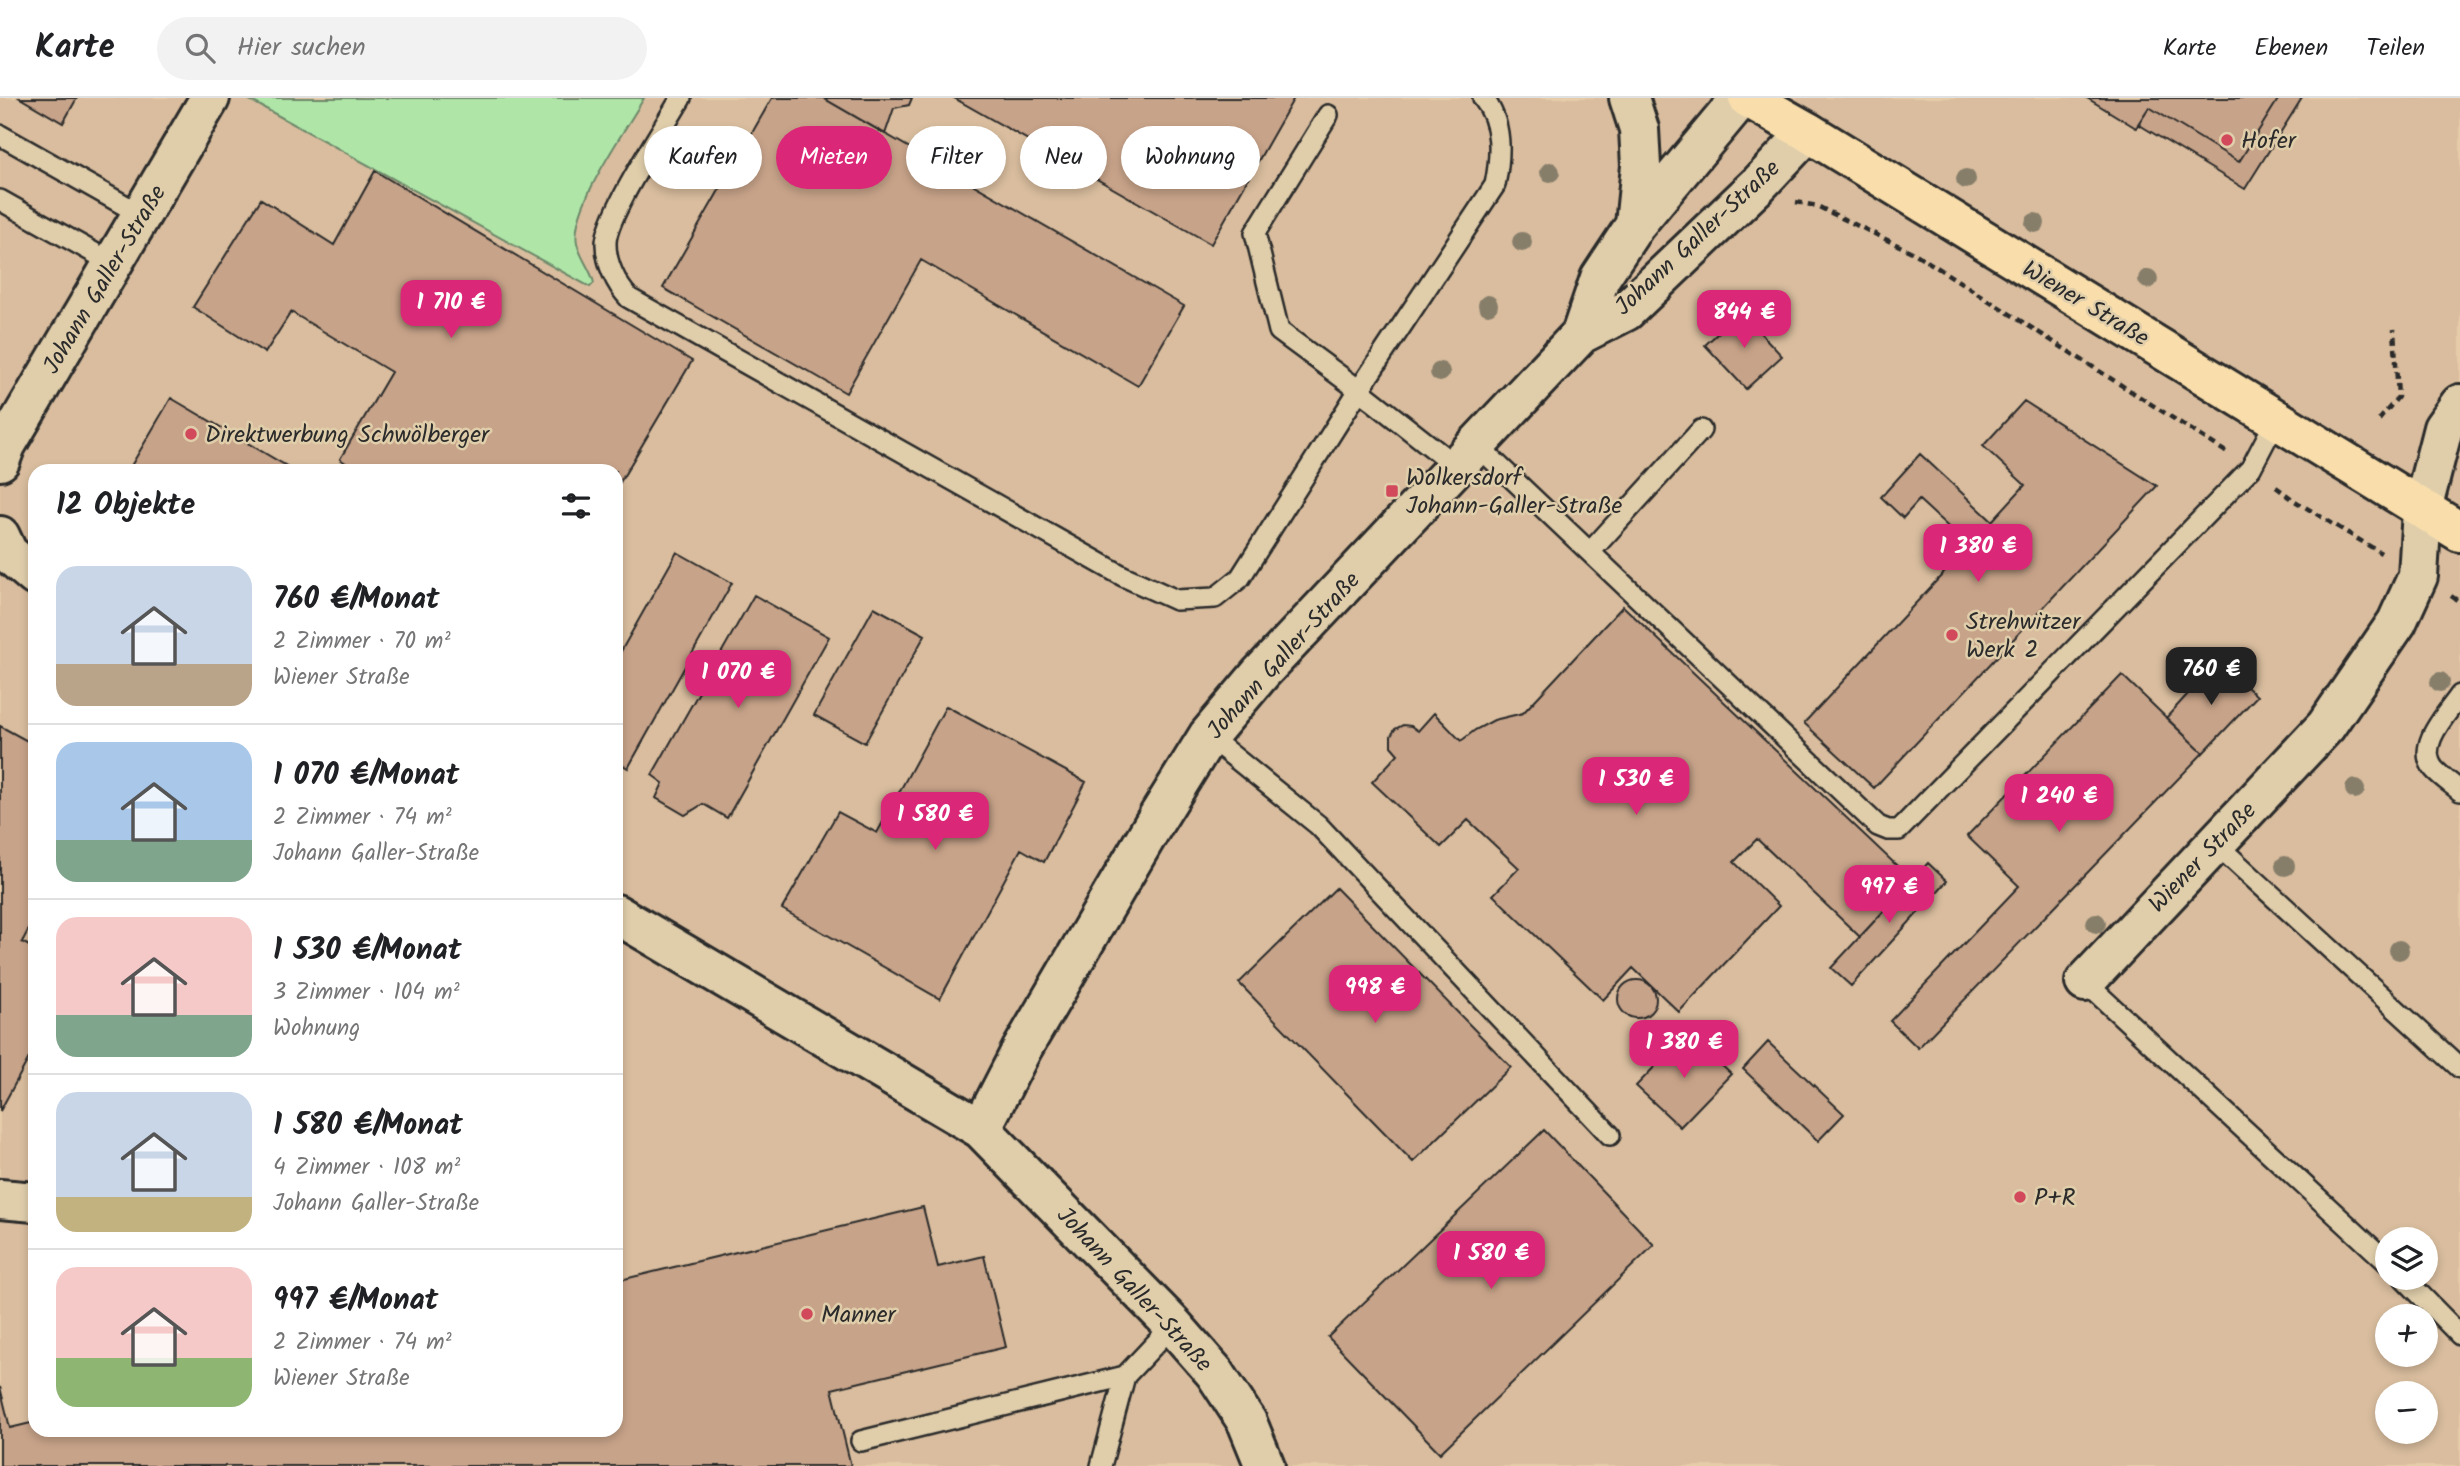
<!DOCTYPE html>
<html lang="de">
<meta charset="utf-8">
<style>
body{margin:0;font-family:Kalam,sans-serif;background:#f2f2f2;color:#202124;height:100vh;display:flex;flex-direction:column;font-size:26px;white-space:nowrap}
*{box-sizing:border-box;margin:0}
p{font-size:23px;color:#757577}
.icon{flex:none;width:38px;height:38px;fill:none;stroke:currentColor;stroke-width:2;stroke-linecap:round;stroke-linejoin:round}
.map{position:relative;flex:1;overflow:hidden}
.drawer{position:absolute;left:28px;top:366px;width:595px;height:973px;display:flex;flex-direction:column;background:#fff;border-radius:21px;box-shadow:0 4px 10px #0003}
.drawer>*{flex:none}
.guide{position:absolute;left:644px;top:28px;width:665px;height:63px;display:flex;gap:14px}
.tools{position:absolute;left:2375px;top:1129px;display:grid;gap:14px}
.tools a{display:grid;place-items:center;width:63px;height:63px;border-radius:50%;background:#fff;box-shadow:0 4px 10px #0003;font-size:35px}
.price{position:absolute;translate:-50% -60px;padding:0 16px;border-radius:14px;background:#db2777;color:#fff;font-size:23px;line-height:46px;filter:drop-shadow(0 2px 4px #0008)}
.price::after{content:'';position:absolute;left:50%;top:42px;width:21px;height:16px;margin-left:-10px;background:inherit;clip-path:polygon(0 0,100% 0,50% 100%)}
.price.active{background:#222;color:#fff}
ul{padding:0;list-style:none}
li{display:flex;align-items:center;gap:21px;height:175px;padding:0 28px}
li+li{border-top:2px solid #e0e0e0}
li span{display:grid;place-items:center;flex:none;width:196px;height:140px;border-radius:21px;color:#555}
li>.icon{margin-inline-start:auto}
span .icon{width:84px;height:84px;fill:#fffc;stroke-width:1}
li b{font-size:30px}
h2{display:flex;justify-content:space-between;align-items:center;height:84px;padding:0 28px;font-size:30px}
.tag{padding:0 24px;border-radius:32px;background:#fff;box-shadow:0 4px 10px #0003;font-size:24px;line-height:63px}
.tag.active{background:#db2777;color:#fff}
header{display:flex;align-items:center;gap:42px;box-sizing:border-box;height:98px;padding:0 35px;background:#fff;border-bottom:2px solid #e0e0e0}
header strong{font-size:33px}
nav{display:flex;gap:38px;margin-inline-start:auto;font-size:24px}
.search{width:490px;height:63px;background:#f2f2f2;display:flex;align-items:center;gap:18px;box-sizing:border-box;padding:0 24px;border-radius:38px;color:#757577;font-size:26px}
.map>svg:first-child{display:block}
</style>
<header>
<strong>Karte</strong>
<div class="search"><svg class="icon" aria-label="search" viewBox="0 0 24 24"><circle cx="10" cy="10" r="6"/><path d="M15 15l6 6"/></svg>Hier suchen</div>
<nav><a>Karte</a><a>Ebenen</a><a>Teilen</a></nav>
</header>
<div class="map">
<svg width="2460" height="1368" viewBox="0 0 2460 1368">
<rect width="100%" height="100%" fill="#e7ccaa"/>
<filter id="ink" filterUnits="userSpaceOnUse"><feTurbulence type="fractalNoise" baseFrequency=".0143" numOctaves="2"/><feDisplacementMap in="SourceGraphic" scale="14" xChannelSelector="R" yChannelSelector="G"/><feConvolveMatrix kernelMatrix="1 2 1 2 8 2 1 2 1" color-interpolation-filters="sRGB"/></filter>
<g filter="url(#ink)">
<path fill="#d9bd9e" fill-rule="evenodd" d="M0,0H2460V1368H0ZM35,373H616V1332H35ZM2387,1141H2426V1180H2387ZM2387,1218H2426V1256H2387ZM2387,1295H2426V1334H2387Z"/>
<path fill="#afe6a8" stroke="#6d886a" stroke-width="2" d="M246,0H644C625,33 570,109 577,145C580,160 591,171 594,185L590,189Z"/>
<path fill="#c7a389" stroke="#2b2b2b" stroke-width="2" d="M20,0H77L63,25Z
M772,0H823L1184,208L1138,288L921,162L846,295L663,190Z
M823,0H912L909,7L894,10L885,36Z
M954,0H1294L1211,146Z
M2087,0H2279L2239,64L2149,9L2136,30Z
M2279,0H2302L2245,91L2138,26L2149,9L2239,64Z
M375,73L692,263L616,391V373H357L340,361L391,274L291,214L265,255L193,209L261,101L334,147Z
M1741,214L1782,258L1746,291L1705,247Z
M171,300L295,373H128Z
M2024,303L2157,388L1874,690L1804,625L1969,448L1919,402L1903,420L1881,399L1920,356L1992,423L2025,387L1983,348Z
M677,454L732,485L628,670L616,663V562Z
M754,497L829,539L727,720L703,706L685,717L656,700L663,685L652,677Z
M1623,508L1912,782L1860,839L1757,741L1734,764L1779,808L1679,914L1633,870L1603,902L1493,797L1519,770L1468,722L1441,749L1372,684L1398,656L1391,648V638L1395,631L1403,627L1411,628L1418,633L1434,615L1461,643L1475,632L1494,622L1523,615Z
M874,509L925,537L865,645L814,617Z
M2218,563L2257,598L2203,655L2166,620Z
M2122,577L2203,655L1918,950L1890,923L2019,788L1967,738Z
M946,608L1086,684L1044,764L1021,751L940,901L782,811L838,714L877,735Z
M0,628L35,647V819L22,844L35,851V949L0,1013Z
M1928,765L1947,783L1851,888L1831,870Z
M1336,790L1511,969L1413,1064L1239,885Z
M1618 901a19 19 0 1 1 38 0a19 19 0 1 1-38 0Z
M1687,935L1731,976L1680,1029L1636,988Z
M1768,944L1844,1016L1818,1043L1743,971Z
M1544,1032L1654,1147L1440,1355L1328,1239Z
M923,1109L938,1169L984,1158L1006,1249L832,1291L851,1368H0V1289L10,1330L35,1324V1332H616V1183Z"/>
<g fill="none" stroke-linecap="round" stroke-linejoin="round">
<g stroke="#2b2b2b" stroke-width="24">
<path id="lane" d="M681,0C665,28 605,119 606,146C606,165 616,186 629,200L1123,478L1176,502L1215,500L1240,480L1359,292L1495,87C1501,57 1503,25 1483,0
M1328,17L1255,135L1279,233L1359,292L1457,369
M0,37L142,117
M0,102L114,166
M1477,347L1878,728L1888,732H1899L2251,370L2276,322
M1591,453L1701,332
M2460,597C2447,616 2415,648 2434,671C2441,679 2452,686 2460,693
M1208,638L1318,727L1610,1037
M2216,746L2460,970
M2085,884L2387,1164
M2404,1180L2460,1237
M861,1343L1125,1278L1173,1227
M1101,1368L1125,1278"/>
</g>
<g stroke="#2b2b2b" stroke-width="44">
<path id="street" d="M1629,0L1639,31L1641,68L1635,127
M1581,236L1600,180L1635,127L1741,0
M0,363L6,347L210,0
M0,438L8,455L35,478
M616,816L981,1031L1173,1227L1215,1275L1247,1324L1265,1368
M2085,884L2326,628L2397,524L2418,478L2422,412L2443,330L2460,306
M981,1031L1022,951L1156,722L1208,638L1261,575L1581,236L1626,213L1758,87L1808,34
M0,1101L35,1104"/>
</g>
<g stroke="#2b2b2b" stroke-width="44">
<path id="primary" d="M1748,0L1808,34L2460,434"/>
</g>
<path stroke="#2b2b2b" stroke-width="4.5" stroke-dasharray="7 5" stroke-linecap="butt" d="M1796,104L1817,108L1916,156L2226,354
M2379,322L2398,299L2394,231
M2276,389L2295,403L2381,455
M2451,498L2460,504"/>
<use href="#lane" stroke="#e0ceab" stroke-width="19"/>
<use href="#street" stroke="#e0ceab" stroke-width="38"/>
<use href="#primary" stroke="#f9deab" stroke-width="38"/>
</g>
<g fill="#877e6b">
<circle cx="1550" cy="74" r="10"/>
<circle cx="1966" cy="81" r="10"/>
<circle cx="2035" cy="125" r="10"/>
<circle cx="1522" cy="144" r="10"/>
<circle cx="2148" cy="181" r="10"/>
<circle cx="1488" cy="207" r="10"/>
<circle cx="1440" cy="274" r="10"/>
<circle cx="2440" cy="584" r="10"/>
<circle cx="2355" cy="691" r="10"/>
<circle cx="2285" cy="768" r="10"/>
<circle cx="2096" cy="825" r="10"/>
<circle cx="2399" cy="852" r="10"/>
</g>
</g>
<g fill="#d1495b" stroke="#e0ceab" stroke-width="2.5">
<circle cx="2227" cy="42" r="7"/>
<circle cx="191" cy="336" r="7"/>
<rect x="1385" y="386" width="14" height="14" rx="3.5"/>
<circle cx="1952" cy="537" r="7"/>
<circle cx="2020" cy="1099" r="7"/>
<circle cx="807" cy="1216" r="7"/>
</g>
<g text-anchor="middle" stroke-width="5" stroke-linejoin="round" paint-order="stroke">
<g font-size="24" fill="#2b2b2b" stroke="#e0ceab" text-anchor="start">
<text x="2241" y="50">Hofer</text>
<text x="205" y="344">Direktwerbung Schwölberger</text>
<text x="1406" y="387">Wolkersdorf<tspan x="1406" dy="28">Johann-Galler-Straße</tspan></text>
<text x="1966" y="531">Strehwitzer<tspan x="1966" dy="28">Werk 2</tspan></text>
<text x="2034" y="1107">P+R</text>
<text x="821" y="1224">Manner</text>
</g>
<g font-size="24" fill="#2b2b2b" stroke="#e0ceab">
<text transform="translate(1697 139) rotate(-43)" y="8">Johann Galler-Straße</text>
<text transform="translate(104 181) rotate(-59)" y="8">Johann Galler-Straße</text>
<text transform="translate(2086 205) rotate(31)" y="8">Wiener Straße</text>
<text transform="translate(1283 557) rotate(-48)" y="8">Johann Galler-Straße</text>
<text transform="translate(2202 759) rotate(-46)" y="8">Wiener Straße</text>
<text transform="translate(1135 1191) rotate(47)" y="8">Johann Galler-Straße</text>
</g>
</g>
</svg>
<div class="tools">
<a><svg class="icon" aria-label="layers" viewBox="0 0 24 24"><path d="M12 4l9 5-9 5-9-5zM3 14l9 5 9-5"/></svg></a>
<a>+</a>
<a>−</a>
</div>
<b class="price" style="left:451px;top:242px">1 710 €</b>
<b class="price" style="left:1744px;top:252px">844 €</b>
<b class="price" style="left:1978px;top:486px">1 380 €</b>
<b class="price active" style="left:2211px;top:609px">760 €</b>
<b class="price" style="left:738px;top:612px">1 070 €</b>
<b class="price" style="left:1636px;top:719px">1 530 €</b>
<b class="price" style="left:2059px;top:736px">1 240 €</b>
<b class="price" style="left:935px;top:754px">1 580 €</b>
<b class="price" style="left:1889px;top:827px">997 €</b>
<b class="price" style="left:1375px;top:927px">998 €</b>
<b class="price" style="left:1684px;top:982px">1 380 €</b>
<b class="price" style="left:1491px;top:1193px">1 580 €</b>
<div class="guide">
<a class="tag">Kaufen</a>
<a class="tag active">Mieten</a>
<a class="tag">Filter</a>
<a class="tag">Neu</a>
<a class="tag">Wohnung</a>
</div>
<section class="drawer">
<h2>12 Objekte<svg class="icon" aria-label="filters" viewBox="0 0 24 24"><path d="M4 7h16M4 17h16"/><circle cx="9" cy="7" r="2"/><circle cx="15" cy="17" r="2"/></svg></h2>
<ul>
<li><span style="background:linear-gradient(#c9d6e8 70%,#b9a48a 0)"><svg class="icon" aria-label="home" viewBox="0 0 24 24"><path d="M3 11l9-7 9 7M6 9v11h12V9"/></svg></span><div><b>760 €/Monat</b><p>2 Zimmer · 70 m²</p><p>Wiener Straße</p></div></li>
<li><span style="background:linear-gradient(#a9c7e8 70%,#7fa58c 0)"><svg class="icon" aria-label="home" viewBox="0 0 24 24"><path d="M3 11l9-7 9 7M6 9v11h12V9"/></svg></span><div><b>1 070 €/Monat</b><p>2 Zimmer · 74 m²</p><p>Johann Galler-Straße</p></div></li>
<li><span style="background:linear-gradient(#f6c9c9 70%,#7fa58c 0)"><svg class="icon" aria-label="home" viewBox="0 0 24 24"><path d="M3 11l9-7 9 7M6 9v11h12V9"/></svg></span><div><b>1 530 €/Monat</b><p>3 Zimmer · 104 m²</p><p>Wohnung</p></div></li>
<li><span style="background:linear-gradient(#c9d6e8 75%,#c2b280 0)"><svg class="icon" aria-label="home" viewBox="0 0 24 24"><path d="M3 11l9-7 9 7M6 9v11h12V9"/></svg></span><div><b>1 580 €/Monat</b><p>4 Zimmer · 108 m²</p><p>Johann Galler-Straße</p></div></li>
<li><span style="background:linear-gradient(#f6c9c9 65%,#8fb573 0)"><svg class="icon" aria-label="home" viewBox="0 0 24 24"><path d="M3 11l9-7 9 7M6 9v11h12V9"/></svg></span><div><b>997 €/Monat</b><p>2 Zimmer · 74 m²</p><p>Wiener Straße</p></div></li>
</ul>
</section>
</div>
